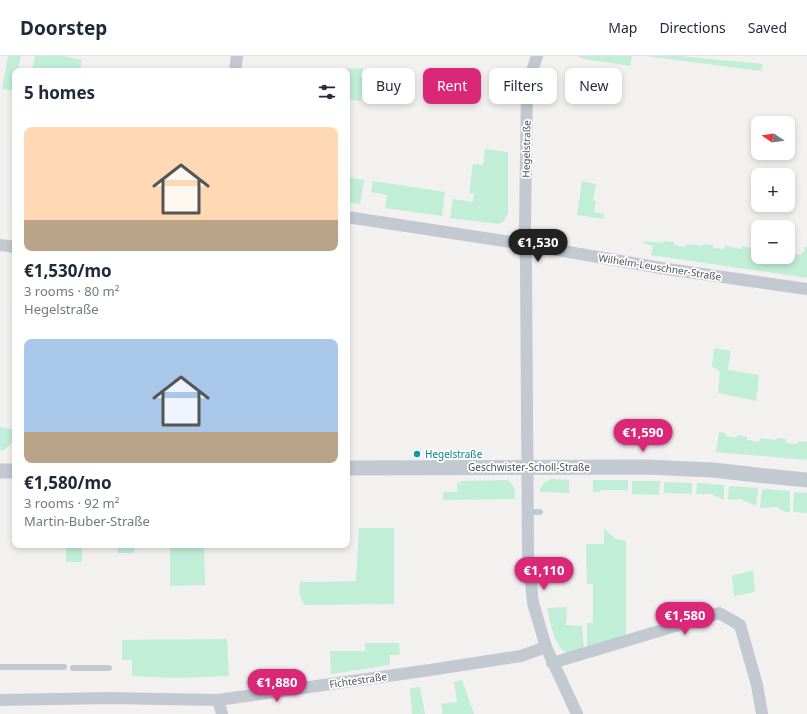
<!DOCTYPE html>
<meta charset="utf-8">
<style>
body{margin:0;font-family:"Noto Sans",sans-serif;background:#f2f2f3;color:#1f2937;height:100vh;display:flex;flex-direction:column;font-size:15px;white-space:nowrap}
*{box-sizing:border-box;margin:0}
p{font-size:13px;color:#747a83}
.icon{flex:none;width:22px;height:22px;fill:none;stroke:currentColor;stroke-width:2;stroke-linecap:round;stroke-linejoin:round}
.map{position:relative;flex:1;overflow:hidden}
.sheet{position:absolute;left:12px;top:12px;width:338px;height:480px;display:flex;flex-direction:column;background:#fff;border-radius:8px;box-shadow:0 2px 6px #0003}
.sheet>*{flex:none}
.guide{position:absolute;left:362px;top:12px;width:380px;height:36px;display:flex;gap:8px}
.needle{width:26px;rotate:283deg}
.fabs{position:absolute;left:751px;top:60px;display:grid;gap:8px}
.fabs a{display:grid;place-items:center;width:44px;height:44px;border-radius:8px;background:#fff;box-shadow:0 2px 6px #0003;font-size:20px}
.price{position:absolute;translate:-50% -34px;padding:0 9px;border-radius:14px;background:#db2777;color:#fff;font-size:13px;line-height:26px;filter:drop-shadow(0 1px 2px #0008)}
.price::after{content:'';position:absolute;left:50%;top:24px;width:12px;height:9px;margin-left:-6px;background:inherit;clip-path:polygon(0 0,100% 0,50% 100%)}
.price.active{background:#222;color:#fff}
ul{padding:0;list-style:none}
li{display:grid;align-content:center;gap:8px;height:212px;padding:0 12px}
li span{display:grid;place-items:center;height:124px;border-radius:8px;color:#555}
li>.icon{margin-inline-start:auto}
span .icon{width:72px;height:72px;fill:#fffc;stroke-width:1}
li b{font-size:17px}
h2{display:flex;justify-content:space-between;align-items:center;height:48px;padding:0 12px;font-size:17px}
.tag{padding:0 14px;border-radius:8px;background:#fff;box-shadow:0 2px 6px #0003;font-size:14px;line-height:36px}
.tag.active{background:#db2777;color:#fff}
header{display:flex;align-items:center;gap:24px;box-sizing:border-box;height:56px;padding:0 20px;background:#fff;border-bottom:1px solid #e0e1e3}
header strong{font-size:19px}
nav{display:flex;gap:22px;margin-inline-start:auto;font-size:14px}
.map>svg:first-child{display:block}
</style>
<header>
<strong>Doorstep</strong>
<nav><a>Map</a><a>Directions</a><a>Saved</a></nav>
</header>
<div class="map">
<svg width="807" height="658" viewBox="0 0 807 658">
<rect width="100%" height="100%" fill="#f3f0f0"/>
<path fill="#c1eed7" d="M8,0H21L18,15H15V35L2,33Z
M35,0H63L82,4L80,15H32Z
M577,0H632L630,10L584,3Z
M646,0H679L763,8L761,15Z
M363,12L361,20L366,21L361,45L347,43V15H336V13Z
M485,93L508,96V158L503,166L498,168L450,162L453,143L473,146L474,137H469L473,108L483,109Z
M347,121L364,124L360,148L347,146Z
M373,125L445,136L442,160L385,152L387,139L371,136Z
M582,125L596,128L593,144L596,145L594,156L604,158L603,163L577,159Z
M643,185L663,187L664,185L674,186V189L685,191L686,188L702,190L703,188L713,189V192L724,193L725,190L741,193L742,190L751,192V194L758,195V201H788V195H790V197L801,199L802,196H804L805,191H807V222L651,199L653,190L643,187Z
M714,292L731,295L728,314L759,319L756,345L718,337L720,315L712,311Z
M13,370H15V384L4,394H0V371L12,373Z
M719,376L726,377L725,380L737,382L738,379L747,381V384L759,386L760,382L776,384L777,382L786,383V387L798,388V385L807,386V404L716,396Z
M451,394L466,397L468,399L487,402L450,403Z
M551,423L569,424V437L540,436C540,429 545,426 551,423Z
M507,424C515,429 515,434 515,443L443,444V436H457V427L460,428V425Z
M593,424H628V434H601L600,436H593Z
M632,425H660L659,439L632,438Z
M664,426L692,427V438L664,437Z
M697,427L724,429V444L711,438H696Z
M729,430L758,432L756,450L741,443L728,444Z
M762,433L790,435V456H786L777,451L760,452Z
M794,436L807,437V457L793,456Z
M359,472H394V548L304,549L299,536L300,526L356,525Z
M604,473L616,483L626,485V581L587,591V567H593V528H587L586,488H604Z
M66,489H82V506H66Z
M118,489H134V497H118Z
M170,489H204L205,529L170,530Z
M753,514L755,536L734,540L732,520Z
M567,551L566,569L582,570L584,592C580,594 574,597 569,597C555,597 550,563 547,552Z
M227,583L229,620L176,622L132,620V604H122V584Z
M365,587H399L400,599H390V609L331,618L330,595H365Z
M462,624L474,658H441L443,657L441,648L457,646L454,626Z
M420,631L425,658H412L410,632Z"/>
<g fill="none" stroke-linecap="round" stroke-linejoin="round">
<path stroke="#c2c9d1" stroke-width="6" d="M528,456H540
M0,611H64
M73,612H109"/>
<path stroke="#c2c9d1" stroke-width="12" d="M537,0L527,30L525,171L526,212L528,496L533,547L546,591L577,658
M235,15L237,0
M347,161L511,186L667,213L807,233
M0,189L15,191
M552,607L719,557L740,569L757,629L762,658
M0,644L109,642L218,644L430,614L521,600L546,591
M218,644L222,658"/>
<path stroke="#c2c9d1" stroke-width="15" d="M347,412L646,411L713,414L757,419L807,424
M0,415H15"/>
</g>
<circle fill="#0f9aa8" stroke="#fff" stroke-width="1.5" cx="417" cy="398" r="4"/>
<g text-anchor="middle" stroke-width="3.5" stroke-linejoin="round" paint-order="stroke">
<g font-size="10" fill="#49515d" stroke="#fff">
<text transform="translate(526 93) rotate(-89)" y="4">Hegelstraße</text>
<text transform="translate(660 211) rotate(9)" y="4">Wilhelm-Leuschner-Straße</text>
<text x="529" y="415">Geschwister-Scholl-Straße</text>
<text transform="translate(358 624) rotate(-8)" y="4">Fichtestraße</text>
</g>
<g font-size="10" fill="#0d838f" stroke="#fff" text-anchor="start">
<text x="425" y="402">Hegelstraße</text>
</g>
</g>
</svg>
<div class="fabs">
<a><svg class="needle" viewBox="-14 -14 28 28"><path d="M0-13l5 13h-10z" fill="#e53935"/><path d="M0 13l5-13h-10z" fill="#747a83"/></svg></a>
<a>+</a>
<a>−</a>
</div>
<b class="price active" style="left:538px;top:207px">€1,530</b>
<b class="price" style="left:643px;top:397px">€1,590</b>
<b class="price" style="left:544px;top:535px">€1,110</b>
<b class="price" style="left:685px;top:580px">€1,580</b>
<b class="price" style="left:277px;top:647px">€1,880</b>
<div class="guide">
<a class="tag">Buy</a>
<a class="tag active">Rent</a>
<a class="tag">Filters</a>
<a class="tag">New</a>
</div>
<section class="sheet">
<h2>5 homes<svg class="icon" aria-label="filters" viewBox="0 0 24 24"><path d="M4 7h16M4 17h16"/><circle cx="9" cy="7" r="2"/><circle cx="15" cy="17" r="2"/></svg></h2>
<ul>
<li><span style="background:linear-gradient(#ffd9b3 75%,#b9a48a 0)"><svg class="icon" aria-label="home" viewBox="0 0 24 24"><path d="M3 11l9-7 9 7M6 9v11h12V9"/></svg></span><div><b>€1,530/mo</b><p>3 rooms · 80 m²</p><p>Hegelstraße</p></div></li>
<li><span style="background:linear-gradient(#a9c7e8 75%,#b9a48a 0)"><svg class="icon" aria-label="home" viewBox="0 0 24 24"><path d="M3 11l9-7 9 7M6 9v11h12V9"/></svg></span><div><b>€1,580/mo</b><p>3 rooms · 92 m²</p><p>Martin-Buber-Straße</p></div></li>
</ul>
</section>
</div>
